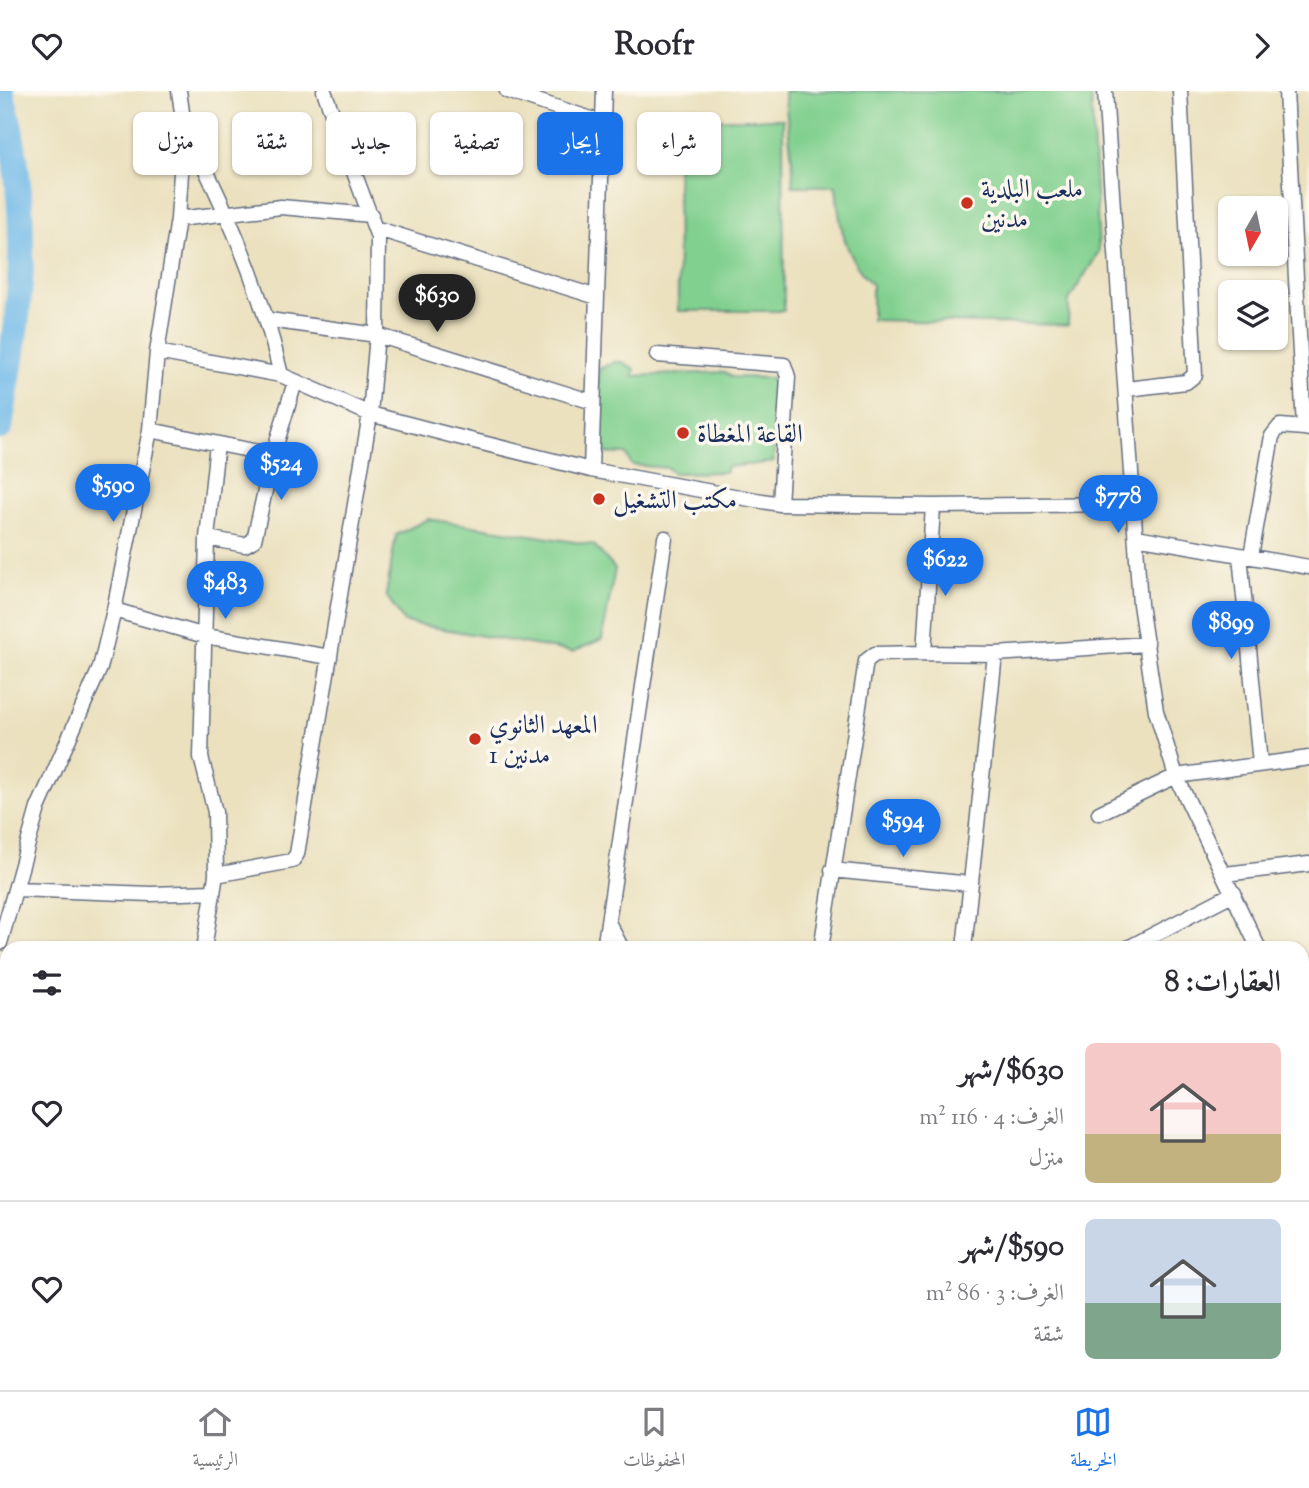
<!DOCTYPE html>
<html lang="ar">
<meta charset="utf-8">
<style>
body{margin:0;font-family:"Sorts Mill Goudy",Amiri,serif;background:#f7f7f7;color:#2b2b33;direction:rtl;height:100vh;display:flex;flex-direction:column;font-size:26px;white-space:nowrap}
*{box-sizing:border-box;margin:0}
p{font-size:23px;color:#7c7c81}
.icon{flex:none;width:38px;height:38px;fill:none;stroke:currentColor;stroke-width:2;stroke-linecap:round;stroke-linejoin:round}
.map{position:relative;flex:1;overflow:hidden;direction:ltr}
.sheet{position:absolute;left:0px;top:850px;width:1309px;height:450px;display:flex;flex-direction:column;background:#fff;border-radius:21px 21px 0 0;box-shadow:0 2px 5px #0004;direction:rtl}
.sheet>*{flex:none}
.banner{position:absolute;left:21px;top:21px;width:700px;height:63px;direction:rtl;display:flex;gap:14px}
.needle{width:46px;rotate:189deg}
.tools{position:absolute;left:1218px;top:105px;display:grid;gap:14px}
.tools a{display:grid;place-items:center;width:70px;height:70px;border-radius:10px;background:#fff;box-shadow:0 2px 5px #0004;font-size:35px}
.price{position:absolute;translate:-50% -60px;padding:0 16px;border-radius:24px;background:#1a73e8;color:#fff;font-size:23px;line-height:46px;filter:drop-shadow(0 2px 4px #0008)}
.price::after{content:'';position:absolute;left:50%;top:42px;width:21px;height:16px;margin-left:-10px;background:inherit;clip-path:polygon(0 0,100% 0,50% 100%)}
.price.active{background:#222;color:#fff}
ul{padding:0;list-style:none}
li{display:flex;align-items:center;gap:21px;height:175px;padding:0 28px}
li+li{border-top:2px solid #e1e1e2}
li span{display:grid;place-items:center;flex:none;width:196px;height:140px;border-radius:10px;color:#555}
li>.icon{margin-inline-start:auto}
span .icon{width:84px;height:84px;fill:#fffc;stroke-width:1}
li b{font-size:30px}
h2{display:flex;justify-content:space-between;align-items:center;height:84px;padding:0 28px;font-size:30px}
.pill{padding:0 24px;border-radius:10px;background:#fff;box-shadow:0 2px 5px #0004;font-size:24px;line-height:63px}
.pill.active{background:#1a73e8;color:#fff}
header{display:flex;justify-content:space-between;align-items:center;height:91px;padding:0 28px;background:#fff;font-size:32px;font-weight:700}
.dock{display:flex;justify-content:space-around;align-items:center;height:98px;border-top:2px solid #e1e1e2;background:#fff;font-size:19px;color:#7c7c81}
.dock a{display:grid;justify-items:center;gap:4px}
.dock .active{color:#1a73e8}
.map>svg:first-child{display:block}
</style>
<header><svg class="icon" aria-label="forward" viewBox="0 0 24 24"><path d="M9 5l7 7-7 7"/></svg>Roofr<svg class="icon" aria-label="heart" viewBox="0 0 24 24"><path d="M12 20l-8-8c-3-5 5-10 8-4 3-6 11-1 8 4z"/></svg></header>
<div class="map">
<svg width="1309" height="1299" viewBox="0 0 1309 1299">
<rect width="100%" height="100%" fill="#fbf7ec"/>
<filter id="ink" filterUnits="userSpaceOnUse"><feTurbulence type="fractalNoise" baseFrequency=".0143" numOctaves="2"/><feDisplacementMap in="SourceGraphic" scale="14" xChannelSelector="R" yChannelSelector="G"/><feConvolveMatrix kernelMatrix="1 2 1 2 8 2 1 2 1" color-interpolation-filters="sRGB"/></filter>
<filter id="wash" filterUnits="userSpaceOnUse"><feTurbulence type="fractalNoise" baseFrequency=".00686" numOctaves="4" result="noise"/><feDisplacementMap in="SourceGraphic" scale="28" xChannelSelector="R" yChannelSelector="G"/><feGaussianBlur stdDeviation="1.57" result="paint"/><feColorMatrix in="noise" values="0 0 0 0 0 0 0 0 0 0 0 0 0 0 0 0 0 1.4 0 .05"/><feComposite in="paint" operator="in"/></filter>
<g filter="url(#wash)">
<rect width="100%" height="100%" fill="#ebe1bf"/>
<path fill="#81d08f" stroke="#4e8076" stroke-width="2" d="M784,0H1091L1099,161L1069,209L1068,234L872,229V194C844,166 839,132 836,95H792L793,78Z
M677,28H783L784,220H678Z
M614,271H622L635,278L633,285L725,281L732,286L772,287L774,371L726,376V381L673,382L668,377L632,374L626,363L594,362L599,278Z
M428,428L594,454L615,478L602,548L573,561L404,531L386,504L396,444Z"/>
<g fill="none" stroke-linecap="round" stroke-linejoin="round">
<path stroke="#70b9e9" stroke-width="26" d="M0,336C9,277 22,215 21,154C21,104 14,48 1,0"/>
</g>
</g>
<g filter="url(#ink)">
<g fill="none" stroke-linecap="round" stroke-linejoin="round">
<g stroke="#646d80" stroke-width="17">
<path id="minor" d="M507,0L603,32
M1105,0L1140,513L1156,620L1176,685L1259,858
M1286,0L1304,337L1309,338
M184,35C225,115 261,195 281,284
M178,128L281,116L371,124
M375,137L597,206
M269,229L377,244L593,311
M157,261L281,284L370,323L450,344L591,379L750,408L780,413L933,415L1132,413
M657,264L784,274L788,286L780,413
M1127,298L1186,291L1195,284L1180,0
M150,339L273,364
M591,379L604,0
M933,415L924,562L995,563
M1136,446L1309,476
M207,447L245,454L254,449L273,364L295,291
M1240,464L1260,673
M1251,465L1272,345L1280,335L1304,337
M114,519L205,545L330,566
M1099,722L1176,685L1309,667
M832,779L971,793
M1225,783L1309,773
M216,784L292,770L297,763L370,323L377,244L378,146L324,0
M16,798L151,803L213,801
M609,833L622,858
M0,852L38,717L100,577L114,519L150,339L157,261L178,128L184,35L179,0
M204,858L216,784L215,721L201,666L207,447L217,353
M604,858L665,447
M821,858L866,570L875,563L924,562
M964,858L995,563L1147,553
M1126,858L1234,802
M1302,883L1309,880
M1302,947L1309,964
M0,1062L7,1063
M0,1280L7,1279
M1302,1286L1309,1244
M265,1293L274,1299
M801,1293L803,1299
M984,1293L990,1299
M1201,1293L1203,1299
M502,1299L510,1293
M664,1299V1293
M818,1299L844,1293
M943,1299L948,1293"/>
</g>
<g stroke="#646d80" stroke-width="20">
<path id="major" d="M1302,1196L1309,1197
M313,1299L321,1293"/>
</g>
<use href="#minor" stroke="#fff" stroke-width="14"/>
<use href="#major" stroke="#fff" stroke-width="18"/>
</g>
</g>
<g fill="#c8321e" stroke="#fbf7ec" stroke-width="2.5">
<circle cx="967" cy="112" r="7"/>
<circle cx="683" cy="342" r="7"/>
<circle cx="599" cy="408" r="7"/>
<circle cx="475" cy="648" r="7"/>
</g>
<g text-anchor="middle" stroke-width="7" stroke-linejoin="round" paint-order="stroke">
<g font-size="26" fill="#1b2f5e" stroke="#fbf7ec" text-anchor="start">
<text x="981" y="106">ملعب البلدية<tspan x="981" dy="30">مدنين</tspan></text>
<text x="697" y="351">القاعة المغطاة</text>
<text x="613" y="417">مكتب التشغيل</text>
<text x="489" y="642">المعهد الثانوي<tspan x="489" dy="30">مدنين 1</tspan></text>
</g>
</g>
</svg>
<div class="tools">
<a><svg class="needle" viewBox="-14 -14 28 28"><path d="M0-13l5 13h-10z" fill="#e53935"/><path d="M0 13l5-13h-10z" fill="#7c7c81"/></svg></a>
<a><svg class="icon" aria-label="layers" viewBox="0 0 24 24"><path d="M12 4l9 5-9 5-9-5zM3 14l9 5 9-5"/></svg></a>
</div>
<b class="price active" style="left:437px;top:243px">$630</b>
<b class="price" style="left:281px;top:411px">$524</b>
<b class="price" style="left:113px;top:433px">$590</b>
<b class="price" style="left:1118px;top:444px">$778</b>
<b class="price" style="left:945px;top:507px">$622</b>
<b class="price" style="left:225px;top:530px">$483</b>
<b class="price" style="left:1231px;top:570px">$899</b>
<b class="price" style="left:903px;top:768px">$594</b>
<div class="banner">
<a class="pill">شراء</a>
<a class="pill active">إيجار</a>
<a class="pill">تصفية</a>
<a class="pill">جديد</a>
<a class="pill">شقة</a>
<a class="pill">منزل</a>
</div>
<section class="sheet">
<h2>العقارات: 8<svg class="icon" aria-label="filters" viewBox="0 0 24 24"><path d="M4 7h16M4 17h16"/><circle cx="9" cy="7" r="2"/><circle cx="15" cy="17" r="2"/></svg></h2>
<ul>
<li><span style="background:linear-gradient(#f6c9c9 65%,#c2b280 0)"><svg class="icon" aria-label="home" viewBox="0 0 24 24"><path d="M3 11l9-7 9 7M6 9v11h12V9"/></svg></span><div><b>$630/شهر</b><p>الغرف: 4 · 116 m²</p><p>منزل</p></div><svg class="icon" aria-label="heart" viewBox="0 0 24 24"><path d="M12 20l-8-8c-3-5 5-10 8-4 3-6 11-1 8 4z"/></svg></li>
<li><span style="background:linear-gradient(#c9d6e8 60%,#7fa58c 0)"><svg class="icon" aria-label="home" viewBox="0 0 24 24"><path d="M3 11l9-7 9 7M6 9v11h12V9"/></svg></span><div><b>$590/شهر</b><p>الغرف: 3 · 86 m²</p><p>شقة</p></div><svg class="icon" aria-label="heart" viewBox="0 0 24 24"><path d="M12 20l-8-8c-3-5 5-10 8-4 3-6 11-1 8 4z"/></svg></li>
</ul>
</section>
</div>
<nav class="dock">
<a class="active"><svg class="icon" aria-label="map" viewBox="0 0 24 24"><path d="M3 6l6-2 6 2 6-2v14l-6 2-6-2-6 2zM9 4v14M15 6v14"/></svg>الخريطة</a>
<a><svg class="icon" aria-label="saved" viewBox="0 0 24 24"><path d="M7 4h10v16l-5-4-5 4z"/></svg>المحفوظات</a>
<a><svg class="icon" aria-label="home" viewBox="0 0 24 24"><path d="M3 11l9-7 9 7M6 9v11h12V9"/></svg>الرئيسية</a>
</nav>
